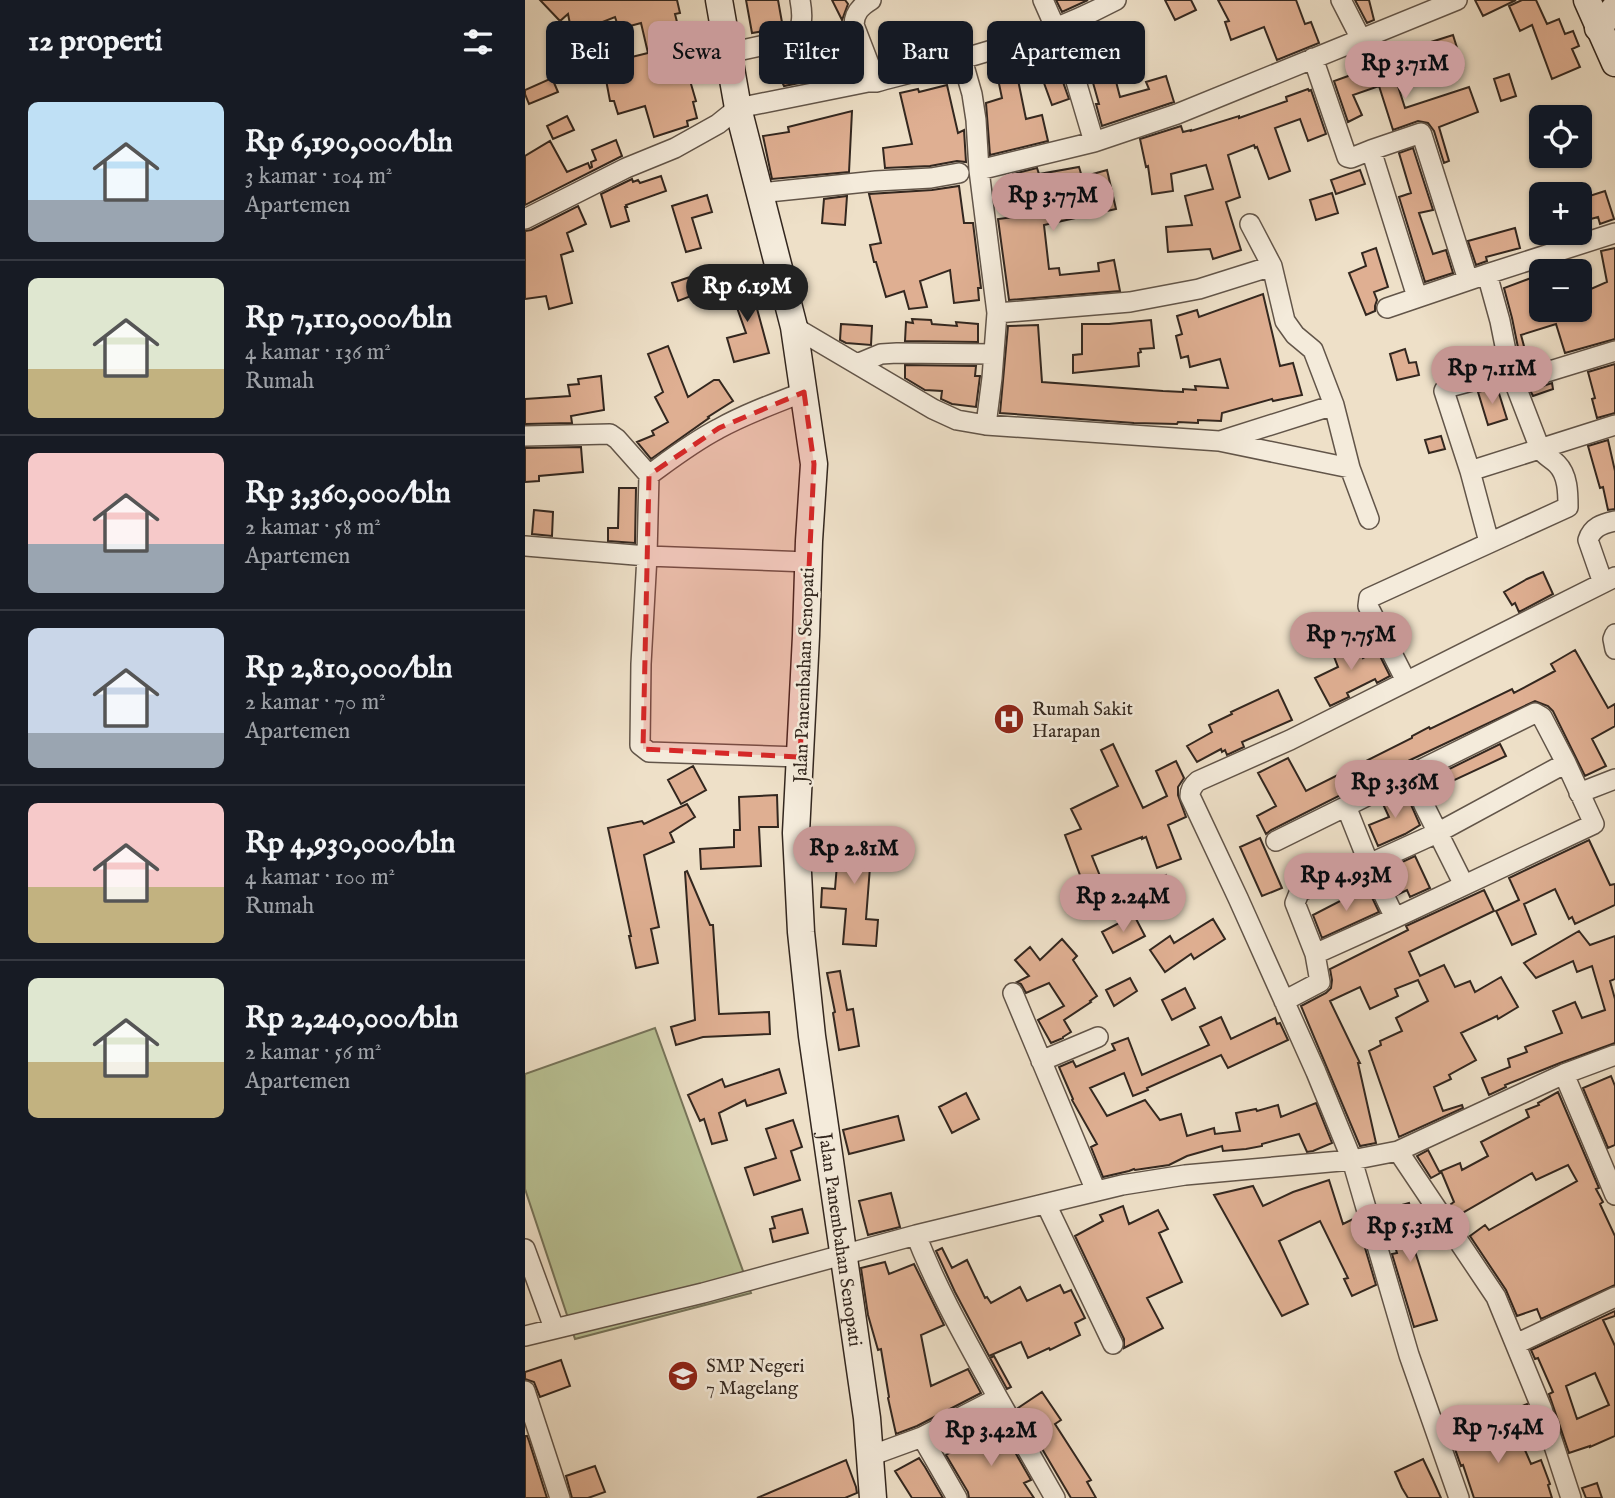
<!DOCTYPE html>
<html lang="id">
<meta charset="utf-8">
<style>
body{margin:0;font-family:"IM FELL English",serif;background:#242831;color:#f1f3f6;height:100vh;display:flex;flex-direction:column;font-size:26px;white-space:nowrap}
*{box-sizing:border-box;margin:0}
p{font-size:23px;color:#9ea1a6}
.icon{flex:none;width:38px;height:38px;fill:none;stroke:currentColor;stroke-width:2;stroke-linecap:round;stroke-linejoin:round}
.map{position:relative;flex:1;overflow:hidden}
.details{display:flex;flex-direction:column;background:#171b24;width:525px}
.details>*{flex:none}
.hud{position:absolute;left:21px;top:21px;width:665px;height:63px;display:flex;gap:14px}
.tools{position:absolute;left:1004px;top:105px;display:grid;gap:14px}
.tools a{display:grid;place-items:center;width:63px;height:63px;border-radius:10px;background:#171b24;box-shadow:0 2px 5px #0004;font-size:35px}
.price{position:absolute;translate:-50% -60px;padding:0 16px;border-radius:24px;background:#c59692;color:#111;font-size:23px;line-height:46px;filter:drop-shadow(0 2px 4px #0008)}
.price::after{content:'';position:absolute;left:50%;top:42px;width:21px;height:16px;margin-left:-10px;background:inherit;clip-path:polygon(0 0,100% 0,50% 100%)}
.price.selected{background:#222;color:#fff}
ul{padding:0;list-style:none}
li{display:flex;align-items:center;gap:21px;height:175px;padding:0 28px}
li+li{border-top:2px solid #363941}
li span{display:grid;place-items:center;flex:none;width:196px;height:140px;border-radius:10px;color:#555}
li>.icon{margin-inline-start:auto}
span .icon{width:84px;height:84px;fill:#fffc;stroke-width:1}
li b{font-size:30px}
h2{display:flex;justify-content:space-between;align-items:center;height:84px;padding:0 28px;font-size:30px}
.chip{padding:0 24px;border-radius:10px;background:#171b24;box-shadow:0 2px 5px #0004;font-size:24px;line-height:63px}
.chip.selected{background:#c59692;color:#111}
main{display:flex;flex:1;min-height:0}
.map>svg:first-child{display:block}
</style>
<main>
<section class="details">
<h2>12 properti<svg class="icon" aria-label="filters" viewBox="0 0 24 24"><path d="M4 7h16M4 17h16"/><circle cx="9" cy="7" r="2"/><circle cx="15" cy="17" r="2"/></svg></h2>
<ul>
<li><span style="background:linear-gradient(#bfe0f5 70%,#9aa5b1 0)"><svg class="icon" aria-label="home" viewBox="0 0 24 24"><path d="M3 11l9-7 9 7M6 9v11h12V9"/></svg></span><div><b>Rp 6,190,000/bln</b><p>3 kamar · 104 m²</p><p>Apartemen</p></div></li>
<li><span style="background:linear-gradient(#dfe7d0 65%,#c2b280 0)"><svg class="icon" aria-label="home" viewBox="0 0 24 24"><path d="M3 11l9-7 9 7M6 9v11h12V9"/></svg></span><div><b>Rp 7,110,000/bln</b><p>4 kamar · 136 m²</p><p>Rumah</p></div></li>
<li><span style="background:linear-gradient(#f6c9c9 65%,#9aa5b1 0)"><svg class="icon" aria-label="home" viewBox="0 0 24 24"><path d="M3 11l9-7 9 7M6 9v11h12V9"/></svg></span><div><b>Rp 3,360,000/bln</b><p>2 kamar · 58 m²</p><p>Apartemen</p></div></li>
<li><span style="background:linear-gradient(#c9d6e8 75%,#9aa5b1 0)"><svg class="icon" aria-label="home" viewBox="0 0 24 24"><path d="M3 11l9-7 9 7M6 9v11h12V9"/></svg></span><div><b>Rp 2,810,000/bln</b><p>2 kamar · 70 m²</p><p>Apartemen</p></div></li>
<li><span style="background:linear-gradient(#f6c9c9 60%,#c2b280 0)"><svg class="icon" aria-label="home" viewBox="0 0 24 24"><path d="M3 11l9-7 9 7M6 9v11h12V9"/></svg></span><div><b>Rp 4,930,000/bln</b><p>4 kamar · 100 m²</p><p>Rumah</p></div></li>
<li><span style="background:linear-gradient(#dfe7d0 60%,#c2b280 0)"><svg class="icon" aria-label="home" viewBox="0 0 24 24"><path d="M3 11l9-7 9 7M6 9v11h12V9"/></svg></span><div><b>Rp 2,240,000/bln</b><p>2 kamar · 56 m²</p><p>Apartemen</p></div></li>
</ul>
</section>
<div class="map">
<svg width="1090" height="1498" viewBox="0 0 1090 1498">
<rect width="100%" height="100%" fill="#eee0c8"/>
<filter id="stains"><feTurbulence type="fractalNoise" baseFrequency=".00286" numOctaves="4"/><feColorMatrix values="0 0 0 0 .2 0 0 0 0 .09 0 0 0 0 .02 0 0 0 .5 -.17"/></filter>
<radialGradient id="worn" r=".72"><stop offset=".6" stop-color="#630" stop-opacity="0"/><stop offset="1" stop-color="#630" stop-opacity=".3"/></radialGradient>
<path fill="#b9c295" stroke="#76745a" stroke-width="2" d="M130,1028L226,1293L50,1339L0,1189V1074Z"/>
<path fill="#dfaf92" stroke="#33271f" stroke-width="2" fill-rule="evenodd" d="M15,0H152L155,13L150,14L157,42L154,43L171,101L168,102L172,118L162,121L163,126L129,137L120,106L93,114L89,101H85L78,64L123,53L116,23L94,29L90,17L62,28L63,30L47,34L43,14L35,21Z
M221,0H253L258,28L227,33Z
M307,0H320L323,4L317,20Z
M531,0H563L537,12Z
M640,0H666L671,10L650,20Z
M693,0H771L780,24L786,22L794,43L752,60L739,27L706,40L700,22L704,21Z
M830,0H844L849,20L842,23Z
M950,0H991L958,16Z
M997,0H1011L1022,24L1034,19L1040,34L1048,31L1054,46L1047,49L1055,67L1027,79L1007,25L995,31L984,6Z
M928,35L938,67L916,72L906,42Z
M278,47L294,79L259,86L248,62Z
M528,54L544,99L527,105L511,61Z
M860,61L862,71L879,67L883,80L872,83L880,108L944,87L953,112L914,127L924,161L919,163L909,131L903,123L893,121L868,130L854,86L828,95L837,115L823,122L809,81L826,75L825,74Z
M587,66L595,97L624,89L621,82L641,76L649,102L577,126L571,104H574L565,72Z
M984,74L991,96L976,101L969,79Z
M492,75L501,119L517,115L523,141L465,155L461,103L477,98L473,79Z
M27,78L33,92L4,104L0,94V90Z
M422,85L433,133L439,130L441,162L432,161L405,166L360,168L358,148L387,144L375,93L393,89L394,92Z
M783,89L784,91L786,90L801,134L783,141L775,119L750,128L765,171L744,179L732,147L730,148L729,145L703,155L715,197L701,202L716,250L688,259L685,249L643,252L641,227L667,225L660,196L688,189L681,165L646,174L648,191L627,194L623,166L621,167L615,139L656,126L658,132L666,130V131L714,116V118L762,101L761,97Z
M327,111L324,172L247,179L238,136L264,132L263,127Z
M42,116L49,130L28,139L22,126Z
M91,140L97,156L0,205V156L25,141L42,172L63,163L65,168L67,167L66,162L71,160L67,150Z
M888,148L908,210L894,213L908,254L921,250L928,273L900,282L874,197L886,193L874,153Z
M554,167L557,177L582,170L591,209L519,225L524,269L534,268L535,275L574,271L573,263L589,260L595,291L484,300L473,219L496,216L488,174L512,168L514,174Z
M835,170L840,184L811,194L806,180Z
M136,176L141,191L101,205L102,207H100L104,221L86,227L76,194L107,179L108,182L113,180L115,183Z
M434,186L439,223H448L456,288H453L454,300L429,303L425,270L395,281L402,307L384,309L379,291L361,297L351,262H349L345,245L356,243L344,194L407,190Z
M1080,191L1089,219L1075,224L1073,217L1055,222V199Z
M807,193L813,213L791,220L785,200Z
M182,195L187,212L167,218L176,248L161,252L147,206Z
M322,196L320,225L297,223L299,199Z
M53,206L61,224L42,233L48,251L36,255L47,303L24,309L21,296L0,299V231L6,230Z
M990,228L995,248L961,257L962,261L951,265L943,241Z
M851,248L863,287L849,292L852,300L850,306V311L841,315L824,273L841,266L837,253Z
M1090,248V339L1040,353L1031,324L996,335L1004,365L997,367L987,318L979,288L1017,274V310H1064L1059,297V292L1082,282L1076,251Z
M168,276L174,293L153,301L147,283Z
M224,278L233,304L231,305L244,353L209,362L202,338L221,333L204,285Z
M738,294L755,366L768,363L777,395L748,401L747,399L697,413L696,421L673,420V423L653,422L652,424L609,423L475,413L483,326L513,325L517,382L638,391L658,392V389L671,390L670,386L703,388L695,359L665,367L663,356L656,358L651,336L657,334L652,316L672,310L674,317Z
M387,319L406,320L407,324L432,326L431,322L453,324V342L380,341L381,322L388,323Z
M626,320L629,348L615,349L616,352L613,353L614,366L548,373V355L557,354V324H584Z
M316,324L347,326L346,345L321,343L315,340Z
M143,346L163,397L189,380H194L208,401L183,417L184,418L126,459L112,442L129,435L127,431L143,422L130,397L138,392L123,354Z
M880,349L884,363L891,362L894,375L872,380L865,354Z
M1090,364V413L1072,418L1067,399L1070,398L1063,372Z
M380,365L451,366L450,376H455L451,407L427,404L416,399L417,391L400,390L380,378Z
M76,376L79,410L46,416L47,423L0,424V399L45,396L43,385L54,384L53,379Z
M1027,383L1028,389L1008,396L1005,390Z
M972,387L982,419L963,425L953,392Z
M916,436L920,449L904,453L900,440Z
M1083,440L1090,471V509L1083,510L1078,487L1075,488L1063,446Z
M56,447L58,472L14,476V481L0,482V448Z
M94,488H111L110,543L83,541V528H93Z
M9,510L28,512L27,536L7,534Z
M1018,572L1028,594L994,612L990,603L987,605L979,592L1002,579Z
M830,639L838,658L852,650L865,676L852,683L850,679L822,693L824,697L805,706L790,678L813,667L806,649Z
M1050,650L1083,708L1090,704V726L1067,739L1081,766L1060,776L1028,711L1023,706L1010,701L881,762L746,830L741,834L732,816L751,806L733,773L763,758L781,791L887,738V736L904,727L905,729L987,689L989,693L1030,671L1026,664Z
M753,690L767,720L717,742L719,747L702,755L700,750L697,752L696,749L672,762L662,746L687,732L684,725L707,714L706,712Z
M588,744L618,808L642,796L631,771L651,761L659,778L653,787V795L661,817L643,825L656,859L632,868L621,837L617,839V837L567,856L575,876L558,883L540,835L556,829L546,809L593,786L576,750Z
M975,744L981,756L906,791L902,780Z
M168,766L181,790L156,804L143,780Z
M880,791L895,825L880,834L853,846L844,825L864,817L857,802Z
M252,795L253,827H234L236,866L176,869L175,849L209,847V830H215L214,797Z
M162,804L170,817L145,833L149,842L119,855L134,927L126,929L133,963L111,968L104,936H106L83,828L117,821L119,824Z
M315,828L347,829L345,854L353,855L352,867H345L341,919L353,920L351,946L318,944L321,909L296,907L297,888L310,889Z
M735,838L757,888L737,896L715,847Z
M1064,840L1085,885L1090,884V905L1050,924L1047,917L1044,919L1030,889L999,904L1011,934L987,945L971,911L994,900L984,878Z
M890,856L905,888L885,897L882,890L872,895L860,870Z
M162,871L185,925H188L194,1014L244,1012L245,1034L178,1037L151,1045L146,1027L170,1020L160,872Z
M641,875L647,887L627,897L620,885Z
M842,887L854,912L797,938L788,915Z
M959,890L969,911L884,952L895,976L919,965L930,987L945,981L950,992L976,977L993,1007L973,1019L972,1016L936,1033L951,1060L924,1075L926,1079L909,1087L918,1111L937,1105L938,1108L874,1137L844,1051L856,1045L855,1041L877,1031L871,1018L903,1001L893,980L870,989L873,996L845,1009L835,987L805,1001L835,1063H833L851,1143L835,1146L776,1006L801,993L806,988L807,980L805,969L883,930L881,926Z
M609,915L620,936L588,953L577,932Z
M688,919L700,939L669,959L666,954L640,972L625,950L645,936L649,943Z
M1054,931L1065,945L1090,936V979L1085,981L1090,999V1043L1035,1063L980,1085L981,1087L964,1095L957,1078L985,1067L983,1059L1002,1052L1000,1047L1037,1033L1028,1011L1050,1002L1057,1018L1080,1010L1067,966L1052,972L1048,961L1011,978L999,963Z
M537,939L552,956L548,960L572,996L565,1001L566,1002L539,1020L546,1032L538,1037V1038L526,1043L513,1020L539,1006L524,983L501,993L496,984L492,982L504,976L490,960L505,947L515,960Z
M315,971L322,1010L328,1009L334,1046L314,1050L308,1013L310,1012L302,973Z
M605,978L612,991L589,1006L581,990Z
M660,988L670,1008L647,1020L637,1000Z
M696,1017L706,1039L750,1018L752,1024L755,1023L763,1040L703,1068L696,1055L622,1088L623,1090L608,1096L599,1073L565,1088L582,1116L620,1100L635,1120L656,1114L662,1136L689,1128L690,1134L715,1131L711,1113L731,1109L732,1111L753,1105L756,1117L791,1103L807,1143L788,1151L782,1152L774,1134L737,1144V1146L721,1149L698,1151L697,1146L662,1156L644,1165L610,1170L609,1169L604,1171L578,1177L566,1147L572,1144L547,1100L548,1099L534,1067L548,1061L551,1067L590,1050L587,1044L603,1038L617,1075L684,1045L675,1027Z
M254,1069L261,1093L222,1106L220,1100L194,1113L202,1140L187,1144L179,1119L175,1121L163,1095L197,1079L200,1087Z
M1086,1076L1090,1086V1145L1083,1148L1058,1088Z
M1033,1092L1074,1188L1071,1189L1078,1202L1075,1204L1090,1236V1285L1016,1319L1012,1309L992,1316L981,1290L945,1236L960,1225L964,1230L1052,1181L1043,1165L1011,1180L1007,1173L932,1216L926,1204L929,1202L916,1171L935,1163L937,1170L963,1156L956,1142L1004,1117L1001,1110L1014,1105L1013,1103Z
M441,1093L454,1119L427,1133L414,1107Z
M373,1116L379,1140L324,1154L318,1130Z
M268,1120L277,1147L266,1151L275,1180L229,1195L220,1168L251,1158L241,1129Z
M903,1150L915,1173L906,1178L892,1156Z
M804,1180L818,1224L828,1219L838,1241L851,1285L827,1296L819,1279L823,1278L795,1221L754,1241L783,1304L757,1316L689,1195L728,1186L738,1206L768,1192Z
M366,1193L375,1227L343,1235L334,1201Z
M884,1203L895,1240L887,1242L912,1320L889,1327L867,1254L872,1253L859,1210Z
M598,1206L604,1224L633,1210L643,1229L634,1233L657,1282L622,1298L638,1328L599,1348V1339L550,1236L578,1221L575,1215Z
M277,1209L283,1233L248,1242L245,1229L250,1228L247,1217Z
M417,1248L427,1268L442,1260L460,1298L462,1297L466,1303L495,1287L502,1301L535,1285L539,1293L546,1290L560,1318L550,1323L555,1335L525,1350L524,1348L503,1358L496,1342L464,1356L430,1292L411,1251Z
M360,1262L364,1274L389,1264L419,1325L396,1335L406,1386L443,1369L456,1393L392,1426L371,1434L363,1398L364,1397L356,1349L353,1350L343,1315L336,1268Z
M1090,1311V1316L1078,1320L1090,1346V1436L1065,1447V1446L1044,1453L1024,1394L1028,1392L1013,1358L1010,1359L1006,1350ZM1070,1373L1084,1405L1052,1419L1041,1386Z
M469,1356L486,1387L482,1389L465,1358Z
M36,1360L45,1386L15,1397L9,1382L0,1379V1372Z
M517,1392L536,1420L530,1424L566,1480L562,1482L571,1498H546L493,1408Z
M1002,1404L1007,1417L988,1426L982,1413Z
M957,1419L967,1444L993,1434L1006,1464L1016,1460L1025,1484L1023,1485L1027,1498H949L938,1465L936,1466L924,1432Z
M475,1426L506,1480L499,1483L509,1498H444L443,1492L421,1455L444,1442L446,1446Z
M0,1436H2L4,1441L22,1498H0Z
M394,1458L400,1467L418,1498H387L370,1471Z
M898,1459L908,1480L916,1498H883L877,1488L870,1472Z
M321,1460L331,1487L332,1493L320,1498H232Z
M70,1466L80,1492L63,1498H47L41,1476Z
M1072,1483L1077,1498H1061L1057,1488Z"/>
<g fill="none" stroke-linecap="round" stroke-linejoin="round">
<g stroke="#625549" stroke-width="22">
<path id="minor" d="M346,0C336,6 329,13 329,25L351,82
M518,0L545,61L569,142L652,114L932,0
M816,0L836,39
M203,53L263,40C279,31 278,16 275,0
M788,58L822,157L826,158L846,150
M437,59L447,94L451,120L454,170L472,313L467,378L461,425
M454,170L569,142
M234,193L351,181L406,178L434,173
M0,219L101,168L150,148L193,124L213,108L343,82H351C434,60 514,41 591,0
M725,224L747,266L760,321L770,335L788,350L809,405L825,468L844,519
M892,297L846,150L893,134L896,133L897,135L943,280
M862,308L962,274L1090,233
M472,313L605,302L674,289L747,266
M269,327L408,409L432,420L461,425L694,441L825,468
M332,364L356,354L372,353L468,354
M989,382L1090,351
M0,436L85,434L92,439L124,475C146,459 168,442 193,429C220,414 250,403 279,392
M695,441L809,405
M945,471L1090,425
M124,475L122,556L116,664L115,745L124,752L275,757
M964,542L945,471L919,391L920,389L924,387L985,371
M0,546L122,556L283,562
M1078,583L1063,540C1067,527 1077,524 1090,521
M1090,634L1088,639L1090,649
M881,681L843,606L844,598L1043,507C1043,493 1043,475 1032,464C1026,458 1020,456 1015,449L985,371L975,321L962,274
M886,773L899,805L939,885
M1054,793L1090,779
M821,806L844,864L870,918
M751,841L1010,713L1017,717L1041,763L1069,824L870,918L790,954L795,982L759,1001
M790,954L770,903L774,893L778,890L844,864L912,833L1041,763
M488,993L571,1191
M516,1061L573,1037
M1039,1074L1090,1195
M873,1151L971,1297L1017,1409L1046,1498
M521,1204L588,1344
M391,1235C413,1292 444,1345 473,1398
M0,1249L29,1328
M0,1336L178,1293L391,1235L597,1185L660,1175L827,1160L873,1151L1039,1074L1090,1055
M991,1344L1090,1297
M0,1391L35,1498
M397,1437L432,1498
M345,1456L397,1437L473,1398L530,1498
M934,1498L884,1355L827,1160L791,1072L713,898L665,796C665,789 668,785 673,781L765,740L1090,577"/>
</g>
<g stroke="#33271f" stroke-width="29">
<g id="secondary">
<path id="s1" d="M194,0L213,108L269,327L289,464L284,541L281,636L271,833L276,932L287,1036L342,1418L348,1498"/>
<path d="M1062,0L1090,63"/>
<path d="M1073,28L1090,8"/>
</g>
</g>
<use href="#minor" stroke="#f4ebdb" stroke-width="19"/>
<use href="#secondary" stroke="#f4ebdb" stroke-width="26"/>
</g>
<path fill="#d62828" fill-opacity="0.2" stroke="#d62828" stroke-width="5" stroke-dasharray="14 9" stroke-linejoin="round" d="M279,392L289,464L275,757L118,749L124,475L194,428Z"/>
<defs>
<g id="hospital-disc" transform="scale(1.575)"><circle r="9.5" fill="#8f2418" stroke="#f4ebdb"/><path d="M-5-5h3v3.5h4V-5h3V5h-3V1.5h-4V5h-3Z" fill="#fff"/></g>
<g id="school-disc" transform="scale(1.575)"><circle r="9.5" fill="#8f2418" stroke="#f4ebdb"/><path d="M0-5L7-2L0 1L-7-2ZM-4 1L0 2.5L4 1V4Q0 6-4 4Z" fill="#fff"/></g>
</defs>
<g fill-rule="evenodd">
<use href="#hospital-disc" x="484" y="719"/>
<use href="#school-disc" x="158" y="1376"/>
</g>
<g text-anchor="middle" stroke-width="5" stroke-linejoin="round" paint-order="stroke">
<g font-size="19" fill="#33271f" stroke="#f4ebdb">
<text transform="translate(278 675) rotate(-88)" y="7">Jalan Panembahan Senopati</text>
<text dy="7" stroke="none"><textPath href="#s1" startOffset="1253">Jalan Panembahan Senopati</textPath></text>
</g>
<g font-size="19" fill="#33271f" stroke="#f4ebdb" text-anchor="start">
<text x="507" y="715">Rumah Sakit<tspan x="507" dy="22">Harapan</tspan></text>
<text x="181" y="1372">SMP Negeri<tspan x="181" dy="22">7 Magelang</tspan></text>
</g>
</g>
<rect width="100%" height="100%" filter="url(#stains)"/>
<rect width="100%" height="100%" fill="url(#worn)"/>
</svg>
<div class="tools">
<a><svg class="icon" aria-label="locate" viewBox="0 0 24 24"><circle cx="12" cy="12" r="6"/><path d="M12 2v4M12 18v4M2 12h4M18 12h4"/></svg></a>
<a>+</a>
<a>−</a>
</div>
<b class="price" style="left:880px;top:101px">Rp 3.71M</b>
<b class="price" style="left:528px;top:233px">Rp 3.77M</b>
<b class="price selected" style="left:222px;top:324px">Rp 6.19M</b>
<b class="price" style="left:967px;top:406px">Rp 7.11M</b>
<b class="price" style="left:826px;top:672px">Rp 7.75M</b>
<b class="price" style="left:870px;top:820px">Rp 3.36M</b>
<b class="price" style="left:329px;top:886px">Rp 2.81M</b>
<b class="price" style="left:821px;top:913px">Rp 4.93M</b>
<b class="price" style="left:598px;top:934px">Rp 2.24M</b>
<b class="price" style="left:885px;top:1264px">Rp 5.31M</b>
<b class="price" style="left:973px;top:1465px">Rp 7.54M</b>
<b class="price" style="left:466px;top:1468px">Rp 3.42M</b>
<div class="hud">
<a class="chip">Beli</a>
<a class="chip selected">Sewa</a>
<a class="chip">Filter</a>
<a class="chip">Baru</a>
<a class="chip">Apartemen</a>
</div>
</div>
</main>
